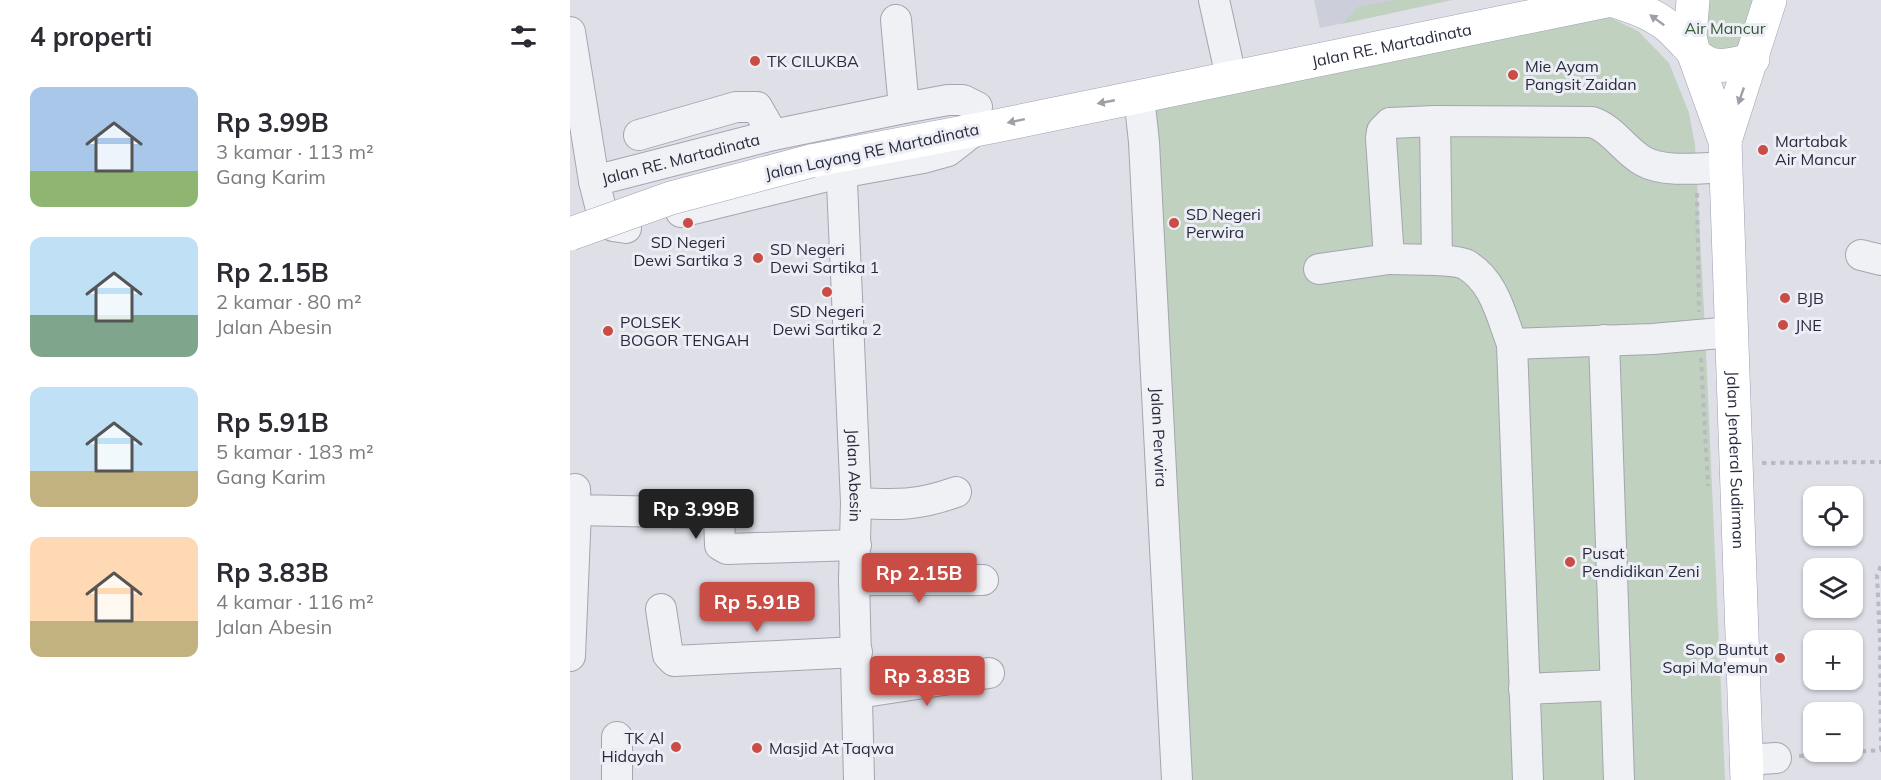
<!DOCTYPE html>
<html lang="id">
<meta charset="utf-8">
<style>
body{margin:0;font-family:Mulish,sans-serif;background:#f2f2f3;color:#2b2b33;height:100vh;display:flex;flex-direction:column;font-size:22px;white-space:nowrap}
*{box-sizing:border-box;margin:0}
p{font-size:20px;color:#7c7c81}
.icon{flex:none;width:33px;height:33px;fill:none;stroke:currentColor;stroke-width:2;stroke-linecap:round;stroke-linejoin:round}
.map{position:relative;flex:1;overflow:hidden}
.side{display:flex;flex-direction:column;background:#fff;width:570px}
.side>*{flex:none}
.fabs{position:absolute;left:1233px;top:486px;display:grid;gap:12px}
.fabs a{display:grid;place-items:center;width:60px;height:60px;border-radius:12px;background:#fff;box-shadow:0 2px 4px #0004;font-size:30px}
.price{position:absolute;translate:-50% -51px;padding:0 14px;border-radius:6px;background:#ca4d45;color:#fff;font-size:20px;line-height:39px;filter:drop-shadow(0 2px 3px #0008)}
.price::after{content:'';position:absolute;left:50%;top:36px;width:18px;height:14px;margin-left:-9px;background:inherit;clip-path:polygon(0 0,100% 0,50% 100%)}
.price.current{background:#222;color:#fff}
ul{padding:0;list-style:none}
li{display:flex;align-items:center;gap:18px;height:150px;padding:0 30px}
li span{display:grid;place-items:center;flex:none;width:168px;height:120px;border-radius:12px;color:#555}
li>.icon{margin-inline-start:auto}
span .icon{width:72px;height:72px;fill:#fffc;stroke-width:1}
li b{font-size:26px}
h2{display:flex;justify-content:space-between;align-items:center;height:72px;padding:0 30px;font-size:26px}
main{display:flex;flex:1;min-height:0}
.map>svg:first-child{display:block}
</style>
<main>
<section class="side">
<h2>4 properti<svg class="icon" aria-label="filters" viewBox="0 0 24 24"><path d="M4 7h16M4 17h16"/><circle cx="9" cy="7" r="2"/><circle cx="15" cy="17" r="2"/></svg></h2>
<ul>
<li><span style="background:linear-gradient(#a9c7e8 70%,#8fb573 0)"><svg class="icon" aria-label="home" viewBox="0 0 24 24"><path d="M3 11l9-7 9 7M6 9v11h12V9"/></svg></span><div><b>Rp 3.99B</b><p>3 kamar · 113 m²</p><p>Gang Karim</p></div></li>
<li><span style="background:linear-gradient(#bfe0f5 65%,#7fa58c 0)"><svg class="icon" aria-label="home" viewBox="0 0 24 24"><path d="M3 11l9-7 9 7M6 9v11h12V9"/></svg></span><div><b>Rp 2.15B</b><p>2 kamar · 80 m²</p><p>Jalan Abesin</p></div></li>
<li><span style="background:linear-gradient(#bfe0f5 70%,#c2b280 0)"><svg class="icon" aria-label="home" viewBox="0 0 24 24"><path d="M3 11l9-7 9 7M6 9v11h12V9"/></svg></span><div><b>Rp 5.91B</b><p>5 kamar · 183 m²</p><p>Gang Karim</p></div></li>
<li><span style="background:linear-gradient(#ffd9b3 70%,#c2b280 0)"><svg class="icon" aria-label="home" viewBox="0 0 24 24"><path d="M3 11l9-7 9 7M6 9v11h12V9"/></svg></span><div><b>Rp 3.83B</b><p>4 kamar · 116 m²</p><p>Jalan Abesin</p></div></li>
</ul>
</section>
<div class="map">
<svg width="1311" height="780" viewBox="0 0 1311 780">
<rect width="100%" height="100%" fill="#dedfe7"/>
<path fill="#ccced9" d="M744,0H883L750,28Z"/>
<path fill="#c0d1bf" d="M825,0H880L772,24L788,7Z
M1134,0H1188L1166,51L1153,53L1132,41Z
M1027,18H1041L1068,31L1099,63L1119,113L1125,145L1135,330L1155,780H620L599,328L586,104Z"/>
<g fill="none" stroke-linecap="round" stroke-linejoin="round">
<g stroke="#a3a5b1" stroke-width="32">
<g id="minor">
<path d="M644,0L661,77"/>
<path d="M326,20L334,108"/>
<path d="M0,32L24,181"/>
<path id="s1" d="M569,96L574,142L607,780"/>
<path d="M69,135L166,107H187L203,135"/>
<path id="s2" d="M270,173L272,183L286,503L284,580L289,780"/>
<path d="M111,212L270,173L353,158L378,151L401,133"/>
<path id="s3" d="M56,228L43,226L34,221L24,181L203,135L334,108L378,100H393L407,107"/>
<path d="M1291,255L1311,260"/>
<path d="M819,259L867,260L865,121"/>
<path d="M867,260C876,261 887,261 895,264C924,280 931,315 942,344L958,780"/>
<path d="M749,269L819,259L811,138L812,131L820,123L865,121L1022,122C1043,129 1054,150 1073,161C1093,173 1133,168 1156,167"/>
<path d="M1034,340L1049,780"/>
<path d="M942,344L1083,339L1162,332"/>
<path d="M5,489L6,510L144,513L149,518L150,545L157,549L286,545"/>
<path d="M286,503C327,505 347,506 386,492"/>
<path d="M284,580H413"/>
<path d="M91,609L98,655L104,661L287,652"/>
<path d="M0,656L6,510"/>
<path d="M954,689L1046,685"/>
<path d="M288,693L419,673"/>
<path d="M47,737V780"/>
<path d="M1176,760L1206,758"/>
</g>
</g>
<g stroke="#9da1b2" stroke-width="34">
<g id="major">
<path id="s4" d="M1123,0L1120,36L1124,55L1155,141L1177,780"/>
<path d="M1155,141L1200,0"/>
<path id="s5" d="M241,161L426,126L1041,0C1062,7 1083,13 1100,28C1134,60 1131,75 1183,59"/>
</g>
</g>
<path stroke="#b8bac1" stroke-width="4" stroke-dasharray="4.5 4.5" stroke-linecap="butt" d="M1127,193L1129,312
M1131,358L1138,486
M1192,463L1311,462
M1311,750L1310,639L1307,575L1311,566
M1229,756L1311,750"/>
<use href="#minor" stroke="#f0f1f5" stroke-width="30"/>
<use href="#major" stroke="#fff" stroke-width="33"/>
<g stroke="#9da1b2" stroke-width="34" stroke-linecap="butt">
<path id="major-bridge" d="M0,234L101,198L241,161"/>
</g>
<use href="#major-bridge" stroke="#fff" stroke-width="33"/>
</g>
<defs><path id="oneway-solid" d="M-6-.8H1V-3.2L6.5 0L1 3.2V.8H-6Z" transform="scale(1.5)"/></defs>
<g fill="#9ea0a8">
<use href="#oneway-solid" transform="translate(1087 20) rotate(-144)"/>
<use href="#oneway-solid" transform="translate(1171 96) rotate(109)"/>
<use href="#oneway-solid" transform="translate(536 102) rotate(169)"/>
<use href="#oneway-solid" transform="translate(446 121) rotate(168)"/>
</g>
<g fill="#ca4d45" stroke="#edeef5" stroke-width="2">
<circle cx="185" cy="61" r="6"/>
<circle cx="943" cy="75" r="6"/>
<circle cx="1193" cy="150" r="6"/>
<circle cx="118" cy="223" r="6"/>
<circle cx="604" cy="223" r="6"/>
<circle cx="188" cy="258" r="6"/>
<circle cx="257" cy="292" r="6"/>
<circle cx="1215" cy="298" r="6"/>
<circle cx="1213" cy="325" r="6"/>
<circle cx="38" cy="331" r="6"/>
<circle cx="1000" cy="562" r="6"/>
<circle cx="1210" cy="658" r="6"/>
<circle cx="106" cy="747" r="6"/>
<circle cx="187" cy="748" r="6"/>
</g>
<g text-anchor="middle" stroke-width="6" stroke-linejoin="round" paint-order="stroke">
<g font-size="16" fill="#355836" stroke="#edeef5">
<text x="1155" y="34">Air Mancur</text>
</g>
<g font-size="16" fill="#272b3d" stroke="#edeef5">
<text dy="6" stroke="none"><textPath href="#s5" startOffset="592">Jalan RE. Martadinata</textPath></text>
<text transform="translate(302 151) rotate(-12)" y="6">Jalan Layang RE Martadinata</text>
<text dy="6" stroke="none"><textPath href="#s3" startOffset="154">Jalan RE. Martadinata</textPath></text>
<text dy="6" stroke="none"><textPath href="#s1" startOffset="342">Jalan Perwira</textPath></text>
<text dy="6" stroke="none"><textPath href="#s4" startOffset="466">Jalan Jenderal Sudirman</textPath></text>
<text dy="6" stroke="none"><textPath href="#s2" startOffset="303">Jalan Abesin</textPath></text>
</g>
<g font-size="16" fill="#272b3d" stroke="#edeef5" text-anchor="start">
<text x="197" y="67">TK CILUKBA</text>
<text x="955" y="72">Mie Ayam<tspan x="955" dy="18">Pangsit Zaidan</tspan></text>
<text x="1205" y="147">Martabak<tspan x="1205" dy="18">Air Mancur</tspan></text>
<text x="616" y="220">SD Negeri<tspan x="616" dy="18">Perwira</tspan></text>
<text x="118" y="248" text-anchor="middle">SD Negeri<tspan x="118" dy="18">Dewi Sartika 3</tspan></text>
<text x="200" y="255">SD Negeri<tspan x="200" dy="18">Dewi Sartika 1</tspan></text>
<text x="1227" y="304">BJB</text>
<text x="257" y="317" text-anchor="middle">SD Negeri<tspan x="257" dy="18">Dewi Sartika 2</tspan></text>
<text x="50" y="328">POLSEK<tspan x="50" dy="18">BOGOR TENGAH</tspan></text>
<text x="1225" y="331">JNE</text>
<text x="1012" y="559">Pusat<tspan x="1012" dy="18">Pendidikan Zeni</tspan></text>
<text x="1198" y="655" text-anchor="end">Sop Buntut<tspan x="1198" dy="18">Sapi Ma'emun</tspan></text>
<text x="94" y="744" text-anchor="end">TK Al<tspan x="94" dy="18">Hidayah</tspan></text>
<text x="199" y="754">Masjid At Taqwa</text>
</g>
</g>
</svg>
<div class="fabs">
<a><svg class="icon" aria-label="locate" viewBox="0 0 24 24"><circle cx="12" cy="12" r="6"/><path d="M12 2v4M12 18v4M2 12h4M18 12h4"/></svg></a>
<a><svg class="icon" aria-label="layers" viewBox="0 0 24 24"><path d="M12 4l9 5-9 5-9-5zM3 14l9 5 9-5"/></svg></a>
<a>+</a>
<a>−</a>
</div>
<b class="price current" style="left:126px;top:540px">Rp 3.99B</b>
<b class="price" style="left:349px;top:604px">Rp 2.15B</b>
<b class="price" style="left:187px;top:633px">Rp 5.91B</b>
<b class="price" style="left:357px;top:707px">Rp 3.83B</b>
</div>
</main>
